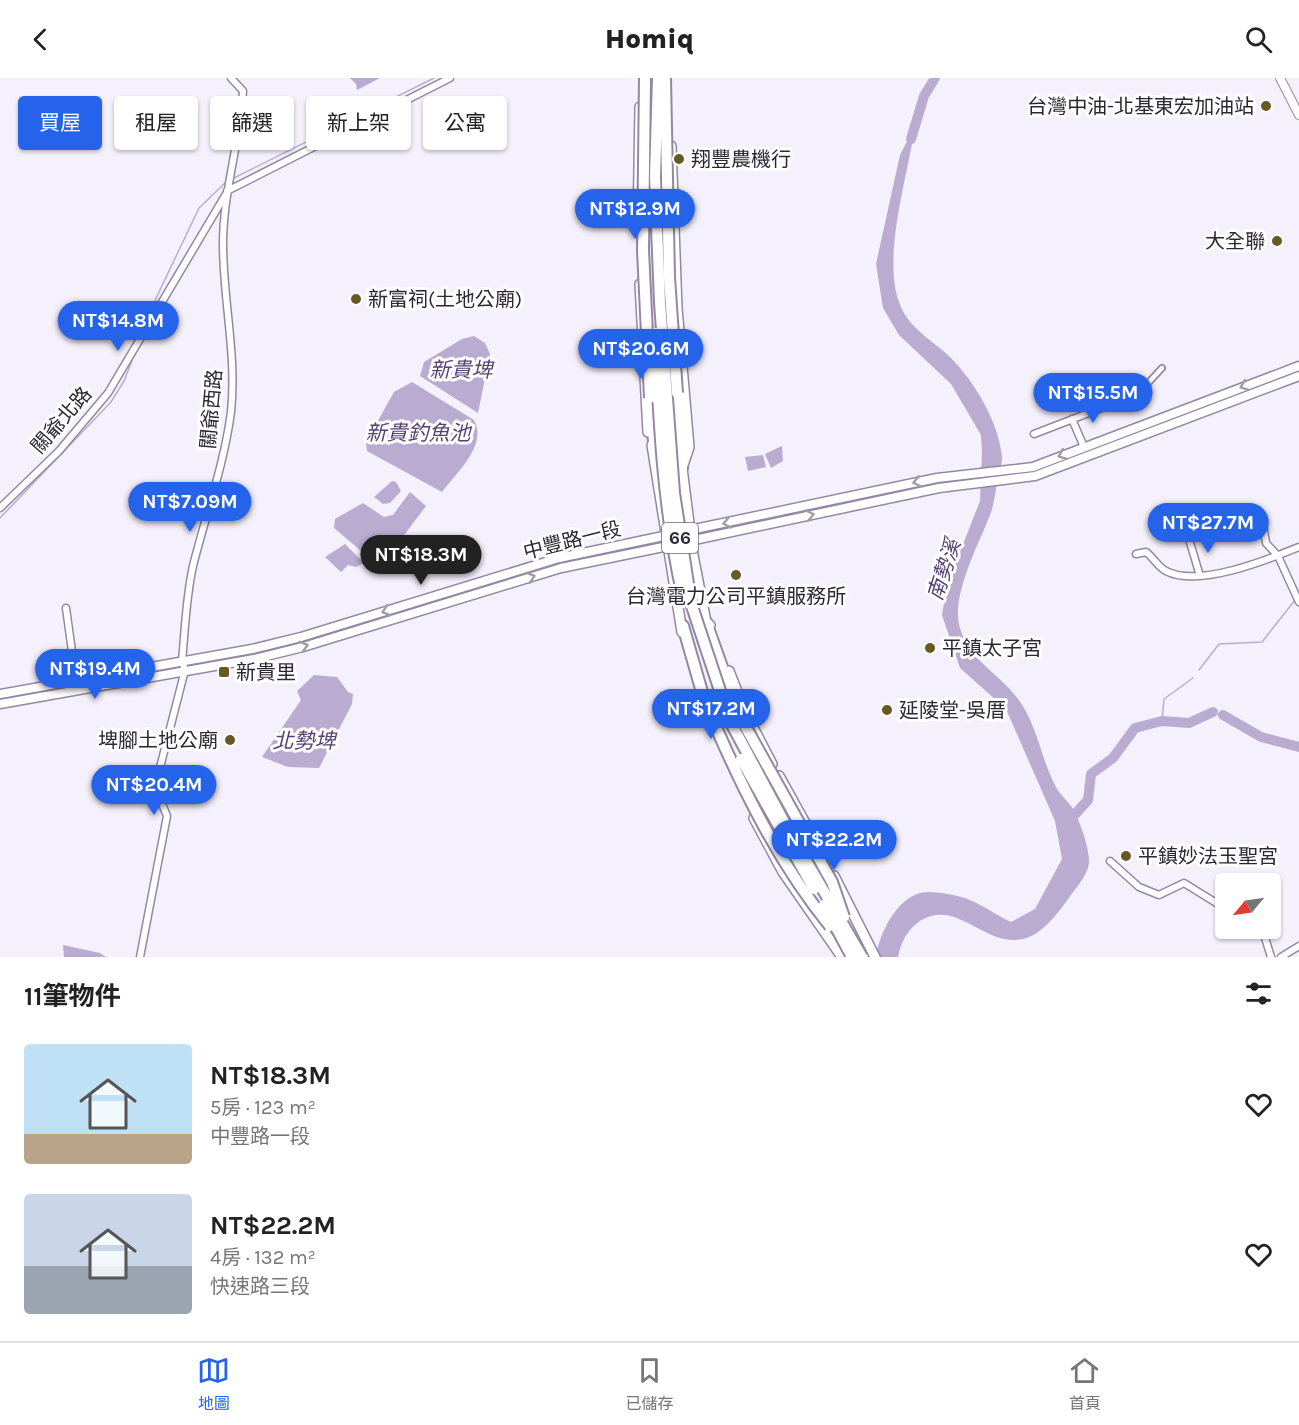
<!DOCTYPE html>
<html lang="zh-TW">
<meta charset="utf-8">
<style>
body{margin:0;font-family:Karla,"Noto Sans TC",sans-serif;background:#f6f6f6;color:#222;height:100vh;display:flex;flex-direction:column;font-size:22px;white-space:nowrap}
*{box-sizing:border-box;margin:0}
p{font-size:20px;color:#767676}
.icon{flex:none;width:33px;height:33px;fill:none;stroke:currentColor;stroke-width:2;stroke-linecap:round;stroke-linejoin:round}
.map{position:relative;height:879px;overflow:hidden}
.sheet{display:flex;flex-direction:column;background:#fff;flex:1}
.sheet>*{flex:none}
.top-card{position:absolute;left:18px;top:18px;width:600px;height:54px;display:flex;gap:12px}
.needle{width:39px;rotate:241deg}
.controls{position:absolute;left:1215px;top:795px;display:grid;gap:12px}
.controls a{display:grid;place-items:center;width:66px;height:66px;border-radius:6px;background:#fff;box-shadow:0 2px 4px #0004;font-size:30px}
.price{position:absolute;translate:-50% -51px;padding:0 14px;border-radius:21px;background:#2563eb;color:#fff;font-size:20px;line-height:39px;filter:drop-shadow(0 2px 3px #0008)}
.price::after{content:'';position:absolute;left:50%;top:36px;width:18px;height:14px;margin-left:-9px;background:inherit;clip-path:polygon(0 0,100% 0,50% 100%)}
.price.selected{background:#222;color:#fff}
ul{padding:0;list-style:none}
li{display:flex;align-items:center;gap:18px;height:150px;padding:0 24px}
li span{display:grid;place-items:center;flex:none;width:168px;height:120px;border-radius:6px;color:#555}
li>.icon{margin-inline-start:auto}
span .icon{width:72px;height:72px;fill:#fffc;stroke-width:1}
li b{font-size:26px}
h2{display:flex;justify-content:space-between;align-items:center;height:72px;padding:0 24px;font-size:26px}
.pill{padding:0 21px;border-radius:6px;background:#fff;box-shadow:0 2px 4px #0004;font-size:21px;line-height:54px}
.pill.selected{background:#2563eb;color:#fff}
header{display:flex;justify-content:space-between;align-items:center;height:78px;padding:0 24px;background:#fff;font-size:27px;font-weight:800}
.tab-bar{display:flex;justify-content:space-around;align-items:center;height:84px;border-top:2px solid #e0e0e0;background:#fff;font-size:16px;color:#767676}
.tab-bar a{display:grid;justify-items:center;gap:3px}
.tab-bar .selected{color:#2563eb}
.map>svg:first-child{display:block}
</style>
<header><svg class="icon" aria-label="back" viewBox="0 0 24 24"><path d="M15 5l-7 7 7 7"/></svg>Homiq<svg class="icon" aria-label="search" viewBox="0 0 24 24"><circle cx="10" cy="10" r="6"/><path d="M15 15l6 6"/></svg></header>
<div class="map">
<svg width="1299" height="879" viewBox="0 0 1299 879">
<rect width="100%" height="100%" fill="#f4f0fc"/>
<path fill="#baacd1" d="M350,0H380L357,12L356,6Z
M915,48C908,98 882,177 899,224C907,249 932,262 950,279C974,303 999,344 1002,379C1002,387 999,397 997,405C995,416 994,427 990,437C979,466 950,519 960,550C969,581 995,593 1014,616C1037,642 1040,680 1056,709C1060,717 1068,723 1073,731C1080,744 1088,766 1089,782C1090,796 1073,813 1066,824C1054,840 1038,861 1016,862C982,864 954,821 920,843C907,852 901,864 898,879H876C879,855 899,814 928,814C939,814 955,817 965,820C980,825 996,837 1011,844L1035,831L1062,781L1055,743L1006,631L960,590L942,537L947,507L980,423L982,374L981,357L951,306L899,257L883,230L876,186L900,77Z
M474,258L485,265L490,276L478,335L420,298L424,284L462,261Z
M412,304L474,342C488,367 456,395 442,414L367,373L366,364L394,314Z
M782,368L783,383L771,390L765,376Z
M763,377L766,389L748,393L745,379Z
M392,403L396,404L401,413L390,425L383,426L374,419Z
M410,414L426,428L380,489L334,450L335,441L363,425L384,439L393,437Z
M345,466L364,485L356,489L348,487L341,494L325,479Z
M314,597L337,599L348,614L353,616L352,626L319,690L288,689L262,679L301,622L297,613Z
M63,867L100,875L106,879H64Z"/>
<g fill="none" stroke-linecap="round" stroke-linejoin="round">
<path stroke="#baacd1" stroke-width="1.5" d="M234,100L434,0
M139,256L199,130L227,103
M0,440L111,324L124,303L135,275
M1199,592L1219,566L1262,564L1295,522
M1162,643L1164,621L1193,600"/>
<path stroke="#baacd1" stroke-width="10" d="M911,61L924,18L935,0
M1223,637L1261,659L1299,669
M1066,746L1088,722L1091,696L1113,680L1135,650L1162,643L1189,645L1213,634"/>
<g stroke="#9388a4" stroke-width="8">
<path id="pedestrian" d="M1138,316L1162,290"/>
</g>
<g stroke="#9388a4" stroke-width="9">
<path id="minor" d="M227,113L450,0
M1072,341L1084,369
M1034,356L1138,316
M0,430L59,373L108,315L226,116
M1263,446L1266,465L1278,478L1299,524
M1189,461L1200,498
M1136,476L1146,474C1153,479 1158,489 1166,493C1198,510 1267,482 1299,469
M66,530L76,602
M1110,783L1139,809L1159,817L1184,805L1226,831
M1262,850L1271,879
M140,879L167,738L155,709L185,592L182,583C185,552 186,519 193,488C206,436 224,387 231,334C237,277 223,222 223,166C223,114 240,64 243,13L231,0
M1281,879L1299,868"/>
</g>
<g stroke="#9388a4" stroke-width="10">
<path id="tertiary" d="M1280,0L1299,37
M740,650L832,815
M755,720L770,749"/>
</g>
<g stroke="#9388a4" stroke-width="11">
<path id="secondary" d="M685,453L937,400L1033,389L1299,288
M685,464L939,410L1035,398L1299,298
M0,616L252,571L301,559L559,480L673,456
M0,626L254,581L303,569L561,490L673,467"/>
</g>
<g stroke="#9388a4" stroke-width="12">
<path id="primary" d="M671,68L677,230L689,369L682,390L693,477L706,544L710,547
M638,151L640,29
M640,206L648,354
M652,367L682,554
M729,593L745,634L772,686
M779,698L826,783
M754,740L783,794L842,879
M834,798L875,879"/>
</g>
<g stroke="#9388a4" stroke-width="14">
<path id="trunk" d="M677,315L682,390
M650,320L655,374
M706,544L739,637
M683,548L704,621"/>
</g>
<use href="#pedestrian" stroke="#fff" stroke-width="4.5"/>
<use href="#minor" stroke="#fff" stroke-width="6"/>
<use href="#tertiary" stroke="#fff" stroke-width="8"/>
<use href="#secondary" stroke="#fff" stroke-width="8"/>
<use href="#primary" stroke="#fff" stroke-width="9"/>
<use href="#trunk" stroke="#fff" stroke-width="10"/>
<g stroke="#9388a4" stroke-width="14" stroke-linecap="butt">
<path id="trunk-bridge" d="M645,0L643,172L650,320
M658,0L655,99L660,225L674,415L691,525L730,643L790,755L862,879
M665,0L669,199L677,315
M655,255C659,342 663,429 682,514
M704,621C737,700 776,782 830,848
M739,637L832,804L844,839
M741,681L814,811
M824,827L852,879"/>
</g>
<use href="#trunk-bridge" stroke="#fff" stroke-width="10"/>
</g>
<defs><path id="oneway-chevron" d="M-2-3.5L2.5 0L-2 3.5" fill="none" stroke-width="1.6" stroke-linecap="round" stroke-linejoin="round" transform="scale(1.5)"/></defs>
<g stroke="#a09ea3">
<use href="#oneway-chevron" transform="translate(1244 308) rotate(159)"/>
<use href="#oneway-chevron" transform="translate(1062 377) rotate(159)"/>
<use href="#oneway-chevron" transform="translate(917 404) rotate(168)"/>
<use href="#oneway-chevron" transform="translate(810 437) rotate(-12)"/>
<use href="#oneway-chevron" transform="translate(727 445) rotate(168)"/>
<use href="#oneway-chevron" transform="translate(531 499) rotate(-17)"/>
<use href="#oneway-chevron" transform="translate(386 533) rotate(163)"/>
<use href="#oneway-chevron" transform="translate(304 568) rotate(-16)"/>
</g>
<g fill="#675825" stroke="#fff" stroke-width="2">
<circle cx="1266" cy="28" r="6"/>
<circle cx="679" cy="81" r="6"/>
<circle cx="1277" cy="163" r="6"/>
<circle cx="356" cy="221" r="6"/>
<circle cx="736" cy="497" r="6"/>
<circle cx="930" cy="570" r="6"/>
<rect x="218" y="588" width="12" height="12" rx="3"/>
<circle cx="887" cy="632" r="6"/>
<circle cx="230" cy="662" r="6"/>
<circle cx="1126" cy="778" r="6"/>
</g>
<g text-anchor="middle" stroke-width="6" stroke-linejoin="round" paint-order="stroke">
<rect fill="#fff" stroke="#6b6870" stroke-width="1.5" x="662" y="445" width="36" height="30" rx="4.5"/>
<g font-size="18" font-weight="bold" fill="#2c2833">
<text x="680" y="466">66</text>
</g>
<g font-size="20" fill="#2c2833" stroke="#fff" text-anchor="start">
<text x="1254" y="35" text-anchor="end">台灣中油-北基東宏加油站</text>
<text x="691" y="88">翔豐農機行</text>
<text x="1265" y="170" text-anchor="end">大全聯</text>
<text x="368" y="228">新富祠(土地公廟)</text>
<text x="736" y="525" text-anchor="middle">台灣電力公司平鎮服務所</text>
<text x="942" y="577">平鎮太子宮</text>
<text x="236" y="601">新貴里</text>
<text x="899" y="639">延陵堂-吳厝</text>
<text x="218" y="669" text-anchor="end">埤腳土地公廟</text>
<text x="1138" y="785">平鎮妙法玉聖宮</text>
</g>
<g font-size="20" fill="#2c2833" stroke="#fff">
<text transform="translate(211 331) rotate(-85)" y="7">關爺西路</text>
<text transform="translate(61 342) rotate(-49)" y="7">關爺北路</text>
<text transform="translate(572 462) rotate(-14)" y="7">中豐路一段</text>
</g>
<g font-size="21" font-style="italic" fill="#564172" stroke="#fff">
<text x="461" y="299">新貴埤</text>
<text x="418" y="362">新貴釣魚池</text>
<text transform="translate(944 492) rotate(-72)" y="7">南勢溪</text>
<text x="304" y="670">北勢埤</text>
</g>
</g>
</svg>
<div class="controls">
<a><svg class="needle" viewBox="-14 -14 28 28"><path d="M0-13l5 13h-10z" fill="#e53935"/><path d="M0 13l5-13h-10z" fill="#767676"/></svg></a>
</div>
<b class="price" style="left:635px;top:162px">NT$12.9M</b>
<b class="price" style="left:118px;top:274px">NT$14.8M</b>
<b class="price" style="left:641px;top:302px">NT$20.6M</b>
<b class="price" style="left:1093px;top:346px">NT$15.5M</b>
<b class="price" style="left:190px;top:455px">NT$7.09M</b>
<b class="price" style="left:1208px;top:476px">NT$27.7M</b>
<b class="price selected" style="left:421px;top:508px">NT$18.3M</b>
<b class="price" style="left:95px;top:622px">NT$19.4M</b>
<b class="price" style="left:711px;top:662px">NT$17.2M</b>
<b class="price" style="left:154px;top:738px">NT$20.4M</b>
<b class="price" style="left:834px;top:793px">NT$22.2M</b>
<div class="top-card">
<a class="pill selected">買屋</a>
<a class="pill">租屋</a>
<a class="pill">篩選</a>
<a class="pill">新上架</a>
<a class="pill">公寓</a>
</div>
</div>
<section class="sheet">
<h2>11筆物件<svg class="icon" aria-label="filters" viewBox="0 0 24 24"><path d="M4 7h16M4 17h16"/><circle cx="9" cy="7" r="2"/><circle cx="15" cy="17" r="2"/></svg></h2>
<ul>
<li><span style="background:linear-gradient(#bfe0f5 75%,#b9a48a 0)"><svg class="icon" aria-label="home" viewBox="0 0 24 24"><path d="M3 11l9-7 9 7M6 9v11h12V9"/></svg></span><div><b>NT$18.3M</b><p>5房 · 123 m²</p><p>中豐路一段</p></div><svg class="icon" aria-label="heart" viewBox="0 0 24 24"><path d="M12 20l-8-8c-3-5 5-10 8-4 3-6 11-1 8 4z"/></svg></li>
<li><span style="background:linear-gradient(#c9d6e8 60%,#9aa5b1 0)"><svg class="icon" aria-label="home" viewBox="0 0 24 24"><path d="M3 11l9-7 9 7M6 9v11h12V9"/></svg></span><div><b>NT$22.2M</b><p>4房 · 132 m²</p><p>快速路三段</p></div><svg class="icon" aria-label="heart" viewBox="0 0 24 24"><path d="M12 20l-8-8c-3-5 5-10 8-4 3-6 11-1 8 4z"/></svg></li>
</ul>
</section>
<nav class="tab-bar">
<a class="selected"><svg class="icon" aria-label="map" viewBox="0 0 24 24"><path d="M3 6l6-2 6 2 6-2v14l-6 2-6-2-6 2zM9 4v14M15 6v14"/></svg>地圖</a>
<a><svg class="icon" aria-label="saved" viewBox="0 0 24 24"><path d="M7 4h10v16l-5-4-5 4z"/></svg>已儲存</a>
<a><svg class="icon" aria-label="home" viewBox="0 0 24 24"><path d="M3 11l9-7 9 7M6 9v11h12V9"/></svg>首頁</a>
</nav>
